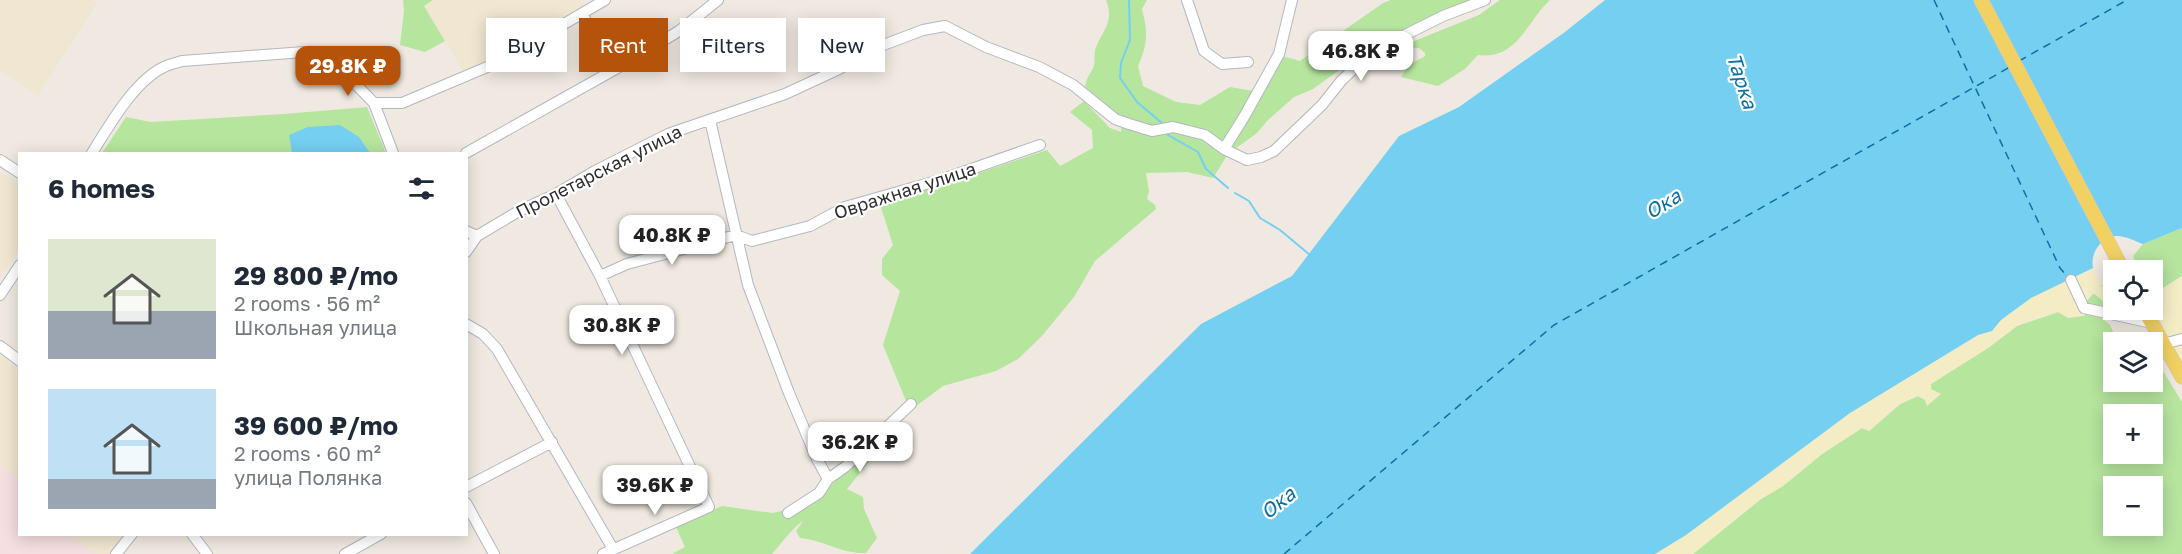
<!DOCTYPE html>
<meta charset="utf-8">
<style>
body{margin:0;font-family:"Golos Text",sans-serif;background:#f6f6f7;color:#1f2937;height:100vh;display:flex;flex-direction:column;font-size:22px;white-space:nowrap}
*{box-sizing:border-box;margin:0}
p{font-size:20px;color:#747a83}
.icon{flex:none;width:33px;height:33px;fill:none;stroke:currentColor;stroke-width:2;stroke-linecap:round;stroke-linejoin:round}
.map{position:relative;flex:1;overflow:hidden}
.side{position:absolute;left:18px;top:152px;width:450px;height:384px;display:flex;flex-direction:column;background:#fff;border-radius:0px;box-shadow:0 3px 15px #0003}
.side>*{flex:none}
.banner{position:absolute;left:486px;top:18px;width:570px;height:54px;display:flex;gap:12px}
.buttons{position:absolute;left:2103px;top:260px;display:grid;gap:12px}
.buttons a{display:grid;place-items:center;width:60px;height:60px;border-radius:0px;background:#fff;box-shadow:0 3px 15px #0003;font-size:30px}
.price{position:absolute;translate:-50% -51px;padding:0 14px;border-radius:12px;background:#fff;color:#222;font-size:20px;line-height:39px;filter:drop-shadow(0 2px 3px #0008)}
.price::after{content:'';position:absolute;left:50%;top:36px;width:18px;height:14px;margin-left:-9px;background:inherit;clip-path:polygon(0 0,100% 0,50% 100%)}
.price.current{background:#b45309;color:#fff}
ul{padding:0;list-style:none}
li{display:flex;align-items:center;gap:18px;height:150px;padding:0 30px}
li span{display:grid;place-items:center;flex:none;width:168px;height:120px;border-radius:0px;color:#555}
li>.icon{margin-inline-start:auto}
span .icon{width:72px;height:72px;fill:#fffc;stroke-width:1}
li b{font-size:26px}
h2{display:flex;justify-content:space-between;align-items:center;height:72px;padding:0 30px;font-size:26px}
.chip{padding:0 21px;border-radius:0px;background:#fff;box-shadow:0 3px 15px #0003;font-size:21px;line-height:54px}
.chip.current{background:#b45309;color:#fff}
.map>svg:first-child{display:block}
</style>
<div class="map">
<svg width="2182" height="554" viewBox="0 0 2182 554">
<rect width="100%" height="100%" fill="#efe9e1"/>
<path fill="#f0e6d1" d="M0,0H91L97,4L38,95L0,70Z
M433,0H580L585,8L465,74L424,5Z
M0,172L20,185L19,248L0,277Z
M0,355L19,370V480L0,465Z
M67,534H124L109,554H95Z"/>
<path fill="#f5dfe0" d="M0,465L19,480L20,534H67L95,554H0Z"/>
<path fill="#b6e59e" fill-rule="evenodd" d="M403,0H433L424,6L445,41L425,52L400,45L404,11Z
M1106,0H1147L1142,9C1148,33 1148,43 1138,66L1143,86L1176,102L1200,105L1230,87L1253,91L1282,56L1300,61L1383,3L1391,0H1469L1420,21L1374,45L1313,89L1294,97L1267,121L1257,133L1228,154L1213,178L1187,172L1146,173L1149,191L1147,199L1155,205L1156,209L1095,261L1074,297L1041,337L1018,359L996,371L943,386L908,412L847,489L863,497L864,509L877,538L866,553C842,554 823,540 800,538L796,531L803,521C791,529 782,543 772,554H672L685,547L676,527L722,506L772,513L786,510L821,496L832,484L909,408L883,345L900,291L882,275V259L893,245L879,201L961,179L1047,150L1060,166L1093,148L1092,130L1070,112L1084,101L1110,128L1121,132L1122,123L1106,104L1085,87C1086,77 1093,71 1094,65C1095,60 1094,55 1095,50C1102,30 1115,23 1106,0Z
M1500,0H1550C1526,22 1518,60 1478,55L1465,69L1438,86L1401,77L1409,65L1425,56V53L1419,48H1397L1479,15Z
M367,107L386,153H102L126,117L151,122L284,114Z
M2182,228V276L2157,292L2153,290L2152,270H2138L2133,256L2143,244Z
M2100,285L2113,288V305L2110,306L2102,318L2110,325L2118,342H2114V381H2152L2153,369L2163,371L2182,402V554H1693L1761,499L1783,486L1822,454L1862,428L1869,431L1900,404L1918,396L1925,400L1927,405L1931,384L1988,348L2017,326L2085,303L2094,293L2108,304ZM2114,414H2152V453H2114ZM2114,486H2152V525H2114Z"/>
<path fill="#f3ecc5" d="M2093,268L2100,285L2110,290L2108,305L2093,293L2085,303L2089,308L2084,316L2068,318L2056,311L2017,326L1988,348L1931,384V389L1941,394L1927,406L1925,400L1918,396L1900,404L1869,431L1862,428L1822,454L1783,486L1761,499L1693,554H1655L1686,535L1850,413L1979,335L1992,331L2001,320L2031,298Z
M2182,276V366L2149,309H2152L2153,290L2157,292Z"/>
<path fill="#75cff0" d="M1605,0H2182V228L2143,244C2135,241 2124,235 2115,236C2100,238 2090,254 2093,268L2031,298L2001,320L1992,331L1978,335L1850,413L1686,535L1655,554H970L1201,324L1292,276L1399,136L1459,107L1565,32Z
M340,125L359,137L370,153H292L289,135L308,127Z"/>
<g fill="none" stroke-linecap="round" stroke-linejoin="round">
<path stroke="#75cff0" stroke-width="2" d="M1129,0L1130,40L1121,63L1120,78L1137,102L1162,123
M1168,135L1198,152L1206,169L1228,188
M1235,193L1249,201L1260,218L1280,230L1310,255"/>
<path stroke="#0d6fa3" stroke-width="1.5" stroke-dasharray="8 6" stroke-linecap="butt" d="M1934,0L2060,268L2068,277
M2019,61L2127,0
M1284,554L1554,325L2010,67"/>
<g stroke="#b4b7c1" stroke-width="12">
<path id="minor" d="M1187,0L1204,51L1222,64L1248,62
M581,14L621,66
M374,103L393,153
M710,120L748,285L789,393L817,459L828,479
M1224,149L1244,117L1279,54L1292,0
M92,153C109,126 134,81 164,67C170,64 176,63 182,61L304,52L331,59L374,103H402L499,62L605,0
M466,153L621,66L679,31L718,0
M0,160L20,173
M556,194L600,276L709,507L603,554
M466,231L477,236
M466,252L477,236L519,211L556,194L595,171L668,134L785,94L839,69L878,47L923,30L945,26L986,47L1039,67L1073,85L1115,119L1129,124L1152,131L1173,127L1205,135L1224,149L1247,160L1261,157L1274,151L1322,105L1341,81L1371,52L1443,16L1485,0
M600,276L627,264L736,235L752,241L810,226L845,207L940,180L1040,145
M2071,280L2084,308L2152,323
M0,295L20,265
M466,324L483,334L497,349L613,549
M2163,344L2182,339
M0,346L20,361
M466,487L552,442
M466,503L494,554
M788,513L819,493L828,479L845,467L911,404
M192,534L207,554
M116,554L132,534
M345,554L381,534"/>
</g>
<g stroke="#c9c9c9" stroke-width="15">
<path id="major" d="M1981,0L2123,270
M2144,309L2182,377"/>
</g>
<use href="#minor" stroke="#fff" stroke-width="10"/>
<use href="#major" stroke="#f2d163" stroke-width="14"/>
</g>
<g text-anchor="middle" stroke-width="4.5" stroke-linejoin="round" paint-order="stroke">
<g font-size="18" fill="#2e2e2e" stroke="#fff">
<text transform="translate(599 172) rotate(-27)" y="6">Пролетарская улица</text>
<text transform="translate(905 191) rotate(-18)" y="6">Овражная улица</text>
</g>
<g font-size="20" font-style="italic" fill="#0d6fa3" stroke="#fff">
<text transform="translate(1742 81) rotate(72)" y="7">Тарка</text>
<text transform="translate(1663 204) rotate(-32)" y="7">Ока</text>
<text transform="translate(1278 503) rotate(-39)" y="7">Ока</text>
</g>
</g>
</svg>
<div class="buttons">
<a><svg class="icon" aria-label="locate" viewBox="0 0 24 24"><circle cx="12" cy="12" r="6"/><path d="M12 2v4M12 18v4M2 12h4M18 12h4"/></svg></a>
<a><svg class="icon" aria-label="layers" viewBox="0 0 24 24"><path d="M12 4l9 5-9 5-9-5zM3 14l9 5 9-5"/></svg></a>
<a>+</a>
<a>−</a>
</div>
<b class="price" style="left:1361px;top:82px">46.8K ₽</b>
<b class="price current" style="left:348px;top:97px">29.8K ₽</b>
<b class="price" style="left:672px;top:266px">40.8K ₽</b>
<b class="price" style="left:622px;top:356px">30.8K ₽</b>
<b class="price" style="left:860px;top:473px">36.2K ₽</b>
<b class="price" style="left:655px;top:516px">39.6K ₽</b>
<div class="banner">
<a class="chip">Buy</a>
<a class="chip current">Rent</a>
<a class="chip">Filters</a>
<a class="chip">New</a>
</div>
<section class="side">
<h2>6 homes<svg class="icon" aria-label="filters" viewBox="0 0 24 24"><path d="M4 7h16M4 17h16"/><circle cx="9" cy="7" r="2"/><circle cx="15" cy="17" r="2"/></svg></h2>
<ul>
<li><span style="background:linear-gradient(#dfe7d0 60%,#9aa5b1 0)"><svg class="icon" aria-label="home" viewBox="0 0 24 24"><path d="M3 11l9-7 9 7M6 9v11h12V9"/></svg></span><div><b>29 800 ₽/mo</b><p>2 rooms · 56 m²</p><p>Школьная улица</p></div></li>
<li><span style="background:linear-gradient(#bfe0f5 75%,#9aa5b1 0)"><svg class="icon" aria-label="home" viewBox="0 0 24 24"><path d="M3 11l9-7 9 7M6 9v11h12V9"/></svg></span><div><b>39 600 ₽/mo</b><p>2 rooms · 60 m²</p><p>улица Полянка</p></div></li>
</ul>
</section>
</div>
